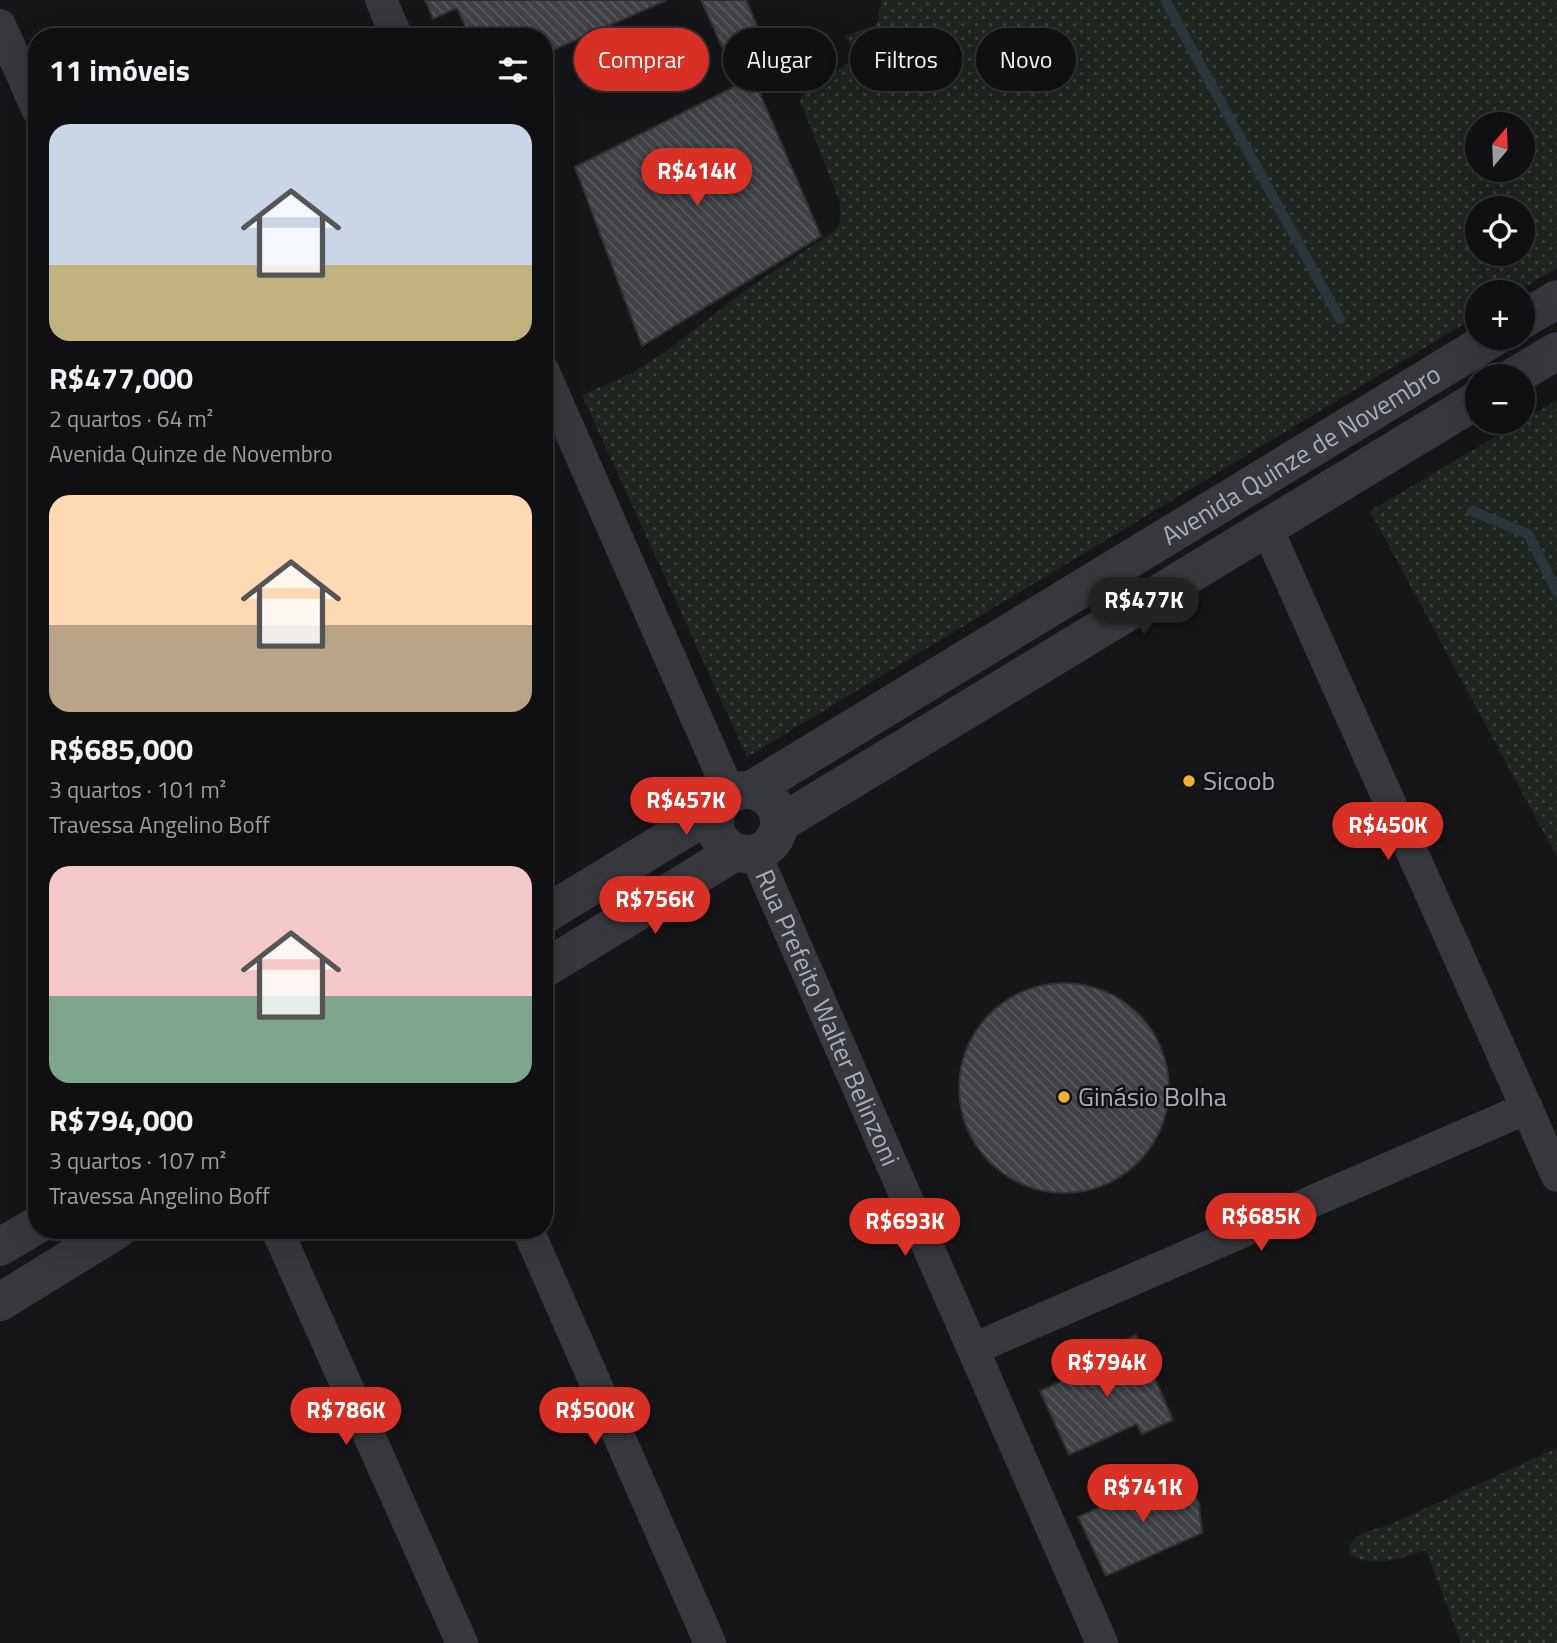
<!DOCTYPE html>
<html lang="pt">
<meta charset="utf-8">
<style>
body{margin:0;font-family:"Titillium Web",sans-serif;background:#1e1e20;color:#f1f3f6;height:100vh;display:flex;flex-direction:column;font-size:26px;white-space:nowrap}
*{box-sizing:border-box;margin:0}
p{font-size:23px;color:#9c9d9f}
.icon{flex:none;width:38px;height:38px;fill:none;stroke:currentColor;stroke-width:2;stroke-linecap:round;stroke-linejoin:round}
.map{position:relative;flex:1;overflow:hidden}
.panel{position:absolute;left:28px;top:28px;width:525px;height:1211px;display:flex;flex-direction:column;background:#101012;border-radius:28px;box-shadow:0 7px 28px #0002,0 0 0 2px #303032}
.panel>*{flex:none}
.hud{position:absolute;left:574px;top:28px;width:665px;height:63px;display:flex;gap:14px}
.needle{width:46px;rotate:19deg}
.buttons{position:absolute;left:1465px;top:112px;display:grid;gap:14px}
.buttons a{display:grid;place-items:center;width:70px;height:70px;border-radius:50%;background:#101012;box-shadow:0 7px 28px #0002,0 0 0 2px #303032;font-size:35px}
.price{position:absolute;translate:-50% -60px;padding:0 16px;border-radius:24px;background:#d93025;color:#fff;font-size:23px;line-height:46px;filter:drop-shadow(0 2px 4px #0008)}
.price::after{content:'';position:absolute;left:50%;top:42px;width:21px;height:16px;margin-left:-10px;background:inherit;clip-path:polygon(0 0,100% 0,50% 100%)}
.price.on{background:#222;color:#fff}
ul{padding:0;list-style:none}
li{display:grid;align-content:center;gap:14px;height:371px;padding:0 21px}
li span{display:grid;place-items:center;height:217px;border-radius:21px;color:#555}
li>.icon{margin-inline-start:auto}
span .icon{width:126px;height:126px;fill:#fffc;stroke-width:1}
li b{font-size:30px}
h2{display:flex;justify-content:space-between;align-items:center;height:84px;padding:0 21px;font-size:30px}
.pill{padding:0 24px;border-radius:32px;background:#101012;box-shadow:0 7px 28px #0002,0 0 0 2px #303032;font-size:24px;line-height:63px}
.pill.on{background:#d93025;color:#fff}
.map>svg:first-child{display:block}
</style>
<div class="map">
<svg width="1557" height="1643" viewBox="0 0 1557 1643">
<defs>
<pattern id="grass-dots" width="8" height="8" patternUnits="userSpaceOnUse" patternTransform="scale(1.75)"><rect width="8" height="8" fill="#1e261f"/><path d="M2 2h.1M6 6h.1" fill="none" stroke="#3c433d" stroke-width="1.8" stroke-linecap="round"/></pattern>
<pattern id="building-back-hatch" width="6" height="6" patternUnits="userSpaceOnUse" patternTransform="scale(1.75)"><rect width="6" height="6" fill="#404145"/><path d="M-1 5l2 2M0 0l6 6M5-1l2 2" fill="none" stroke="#595a5e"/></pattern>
</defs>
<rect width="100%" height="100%" fill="#161618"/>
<path fill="url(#grass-dots)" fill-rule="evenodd" d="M882,0H1557V268L1517,292H1477V316L747,757L582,395L630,374L664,353L747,289L836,230C842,220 841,212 839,200L799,98L859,55L844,36L876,26ZM1477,124H1522V170H1477ZM1477,208H1522V254H1477Z
M1557,400V857L1370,511Z
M1557,1448V1643H1461L1426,1550C1407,1556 1388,1564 1367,1561C1357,1560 1342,1553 1352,1541C1359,1532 1377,1528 1387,1526Z"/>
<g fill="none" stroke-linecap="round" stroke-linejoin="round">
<path stroke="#2c353c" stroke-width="10" d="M1165,0L1340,319
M1472,511L1528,534L1557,592"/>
</g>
<path fill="url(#building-back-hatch)" stroke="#303034" stroke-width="2" d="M425,0H665V1L544,54V37H470L457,8L433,19Z
M701,0H746L762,37L725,54Z
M753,77L821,236L642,346L575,167Z
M959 1088a105 105 0 1 1 210 0a105 105 0 1 1-210 0Z
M1136,1335L1173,1420L1142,1434L1137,1424L1069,1455L1040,1391L1108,1359L1104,1349Z
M1174,1474L1193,1492L1199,1503L1202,1533L1106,1576L1078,1517Z"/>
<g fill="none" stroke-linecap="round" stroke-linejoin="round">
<g stroke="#37383d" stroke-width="32">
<path d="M381,0L397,37"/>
<path d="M0,25L37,109"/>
<path d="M544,372L730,794"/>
<path d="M1267,528L1557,1176"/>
<path id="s1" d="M755,853L1102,1643"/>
<path d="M277,1230L462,1643"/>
<path d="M528,1230L710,1643"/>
<path d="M973,1349L1527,1108"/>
</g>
<g stroke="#37383d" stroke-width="38">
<path d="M1522,320L1557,299"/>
<path d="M1515,376L1557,351"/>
<circle cx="747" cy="822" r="32"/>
<path id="s2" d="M751,790L1493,338"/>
<path d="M779,824L1477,400"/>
<path d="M544,915L716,810"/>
<path d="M544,969L735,852"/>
<path d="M0,1247L37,1225"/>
<path d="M0,1302L117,1230"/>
</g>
</g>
<g fill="#f2b134" stroke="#111113" stroke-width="2.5">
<circle cx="1189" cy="781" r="7"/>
<circle cx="1064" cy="1097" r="7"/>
</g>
<g text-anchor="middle" stroke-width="5" stroke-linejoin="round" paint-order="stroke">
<g font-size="26" fill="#a8adb8" stroke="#111113">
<text dy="9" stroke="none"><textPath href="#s2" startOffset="644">Avenida Quinze de Novembro</textPath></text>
<text dy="9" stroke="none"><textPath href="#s1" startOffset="180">Rua Prefeito Walter Belinzoni</textPath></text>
</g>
<g font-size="26" fill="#a8adb8" stroke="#111113" text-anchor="start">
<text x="1203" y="790">Sicoob</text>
<text x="1078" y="1106">Ginásio Bolha</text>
</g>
</g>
</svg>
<div class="buttons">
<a><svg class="needle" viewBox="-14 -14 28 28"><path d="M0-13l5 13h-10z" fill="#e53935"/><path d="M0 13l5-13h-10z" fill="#9c9d9f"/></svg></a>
<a><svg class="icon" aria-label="locate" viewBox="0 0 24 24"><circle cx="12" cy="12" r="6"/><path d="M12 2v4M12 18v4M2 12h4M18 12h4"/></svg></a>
<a>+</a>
<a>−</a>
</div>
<b class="price" style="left:697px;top:208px">R$414K</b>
<b class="price on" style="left:1144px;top:637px">R$477K</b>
<b class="price" style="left:686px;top:837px">R$457K</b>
<b class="price" style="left:1388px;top:862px">R$450K</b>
<b class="price" style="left:655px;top:936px">R$756K</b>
<b class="price" style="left:1261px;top:1253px">R$685K</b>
<b class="price" style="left:905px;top:1258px">R$693K</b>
<b class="price" style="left:1107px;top:1399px">R$794K</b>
<b class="price" style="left:346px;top:1447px">R$786K</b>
<b class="price" style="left:595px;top:1447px">R$500K</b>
<b class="price" style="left:1143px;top:1524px">R$741K</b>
<div class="hud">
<a class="pill on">Comprar</a>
<a class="pill">Alugar</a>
<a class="pill">Filtros</a>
<a class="pill">Novo</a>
</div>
<section class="panel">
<h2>11 imóveis<svg class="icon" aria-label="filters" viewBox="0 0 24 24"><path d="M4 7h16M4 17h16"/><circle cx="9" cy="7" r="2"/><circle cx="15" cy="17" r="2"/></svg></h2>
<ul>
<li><span style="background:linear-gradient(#c9d6e8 65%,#c2b280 0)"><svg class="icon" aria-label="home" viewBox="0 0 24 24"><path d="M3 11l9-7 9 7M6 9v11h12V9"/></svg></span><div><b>R$477,000</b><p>2 quartos · 64 m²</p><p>Avenida Quinze de Novembro</p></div></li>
<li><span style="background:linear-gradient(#ffd9b3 60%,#b9a48a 0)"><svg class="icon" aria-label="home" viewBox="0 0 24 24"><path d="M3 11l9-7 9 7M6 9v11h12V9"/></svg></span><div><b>R$685,000</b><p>3 quartos · 101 m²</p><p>Travessa Angelino Boff</p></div></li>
<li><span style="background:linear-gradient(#f6c9c9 60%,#7fa58c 0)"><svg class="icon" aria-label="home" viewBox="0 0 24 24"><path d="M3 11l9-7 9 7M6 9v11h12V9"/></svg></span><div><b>R$794,000</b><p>3 quartos · 107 m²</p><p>Travessa Angelino Boff</p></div></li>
</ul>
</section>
</div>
